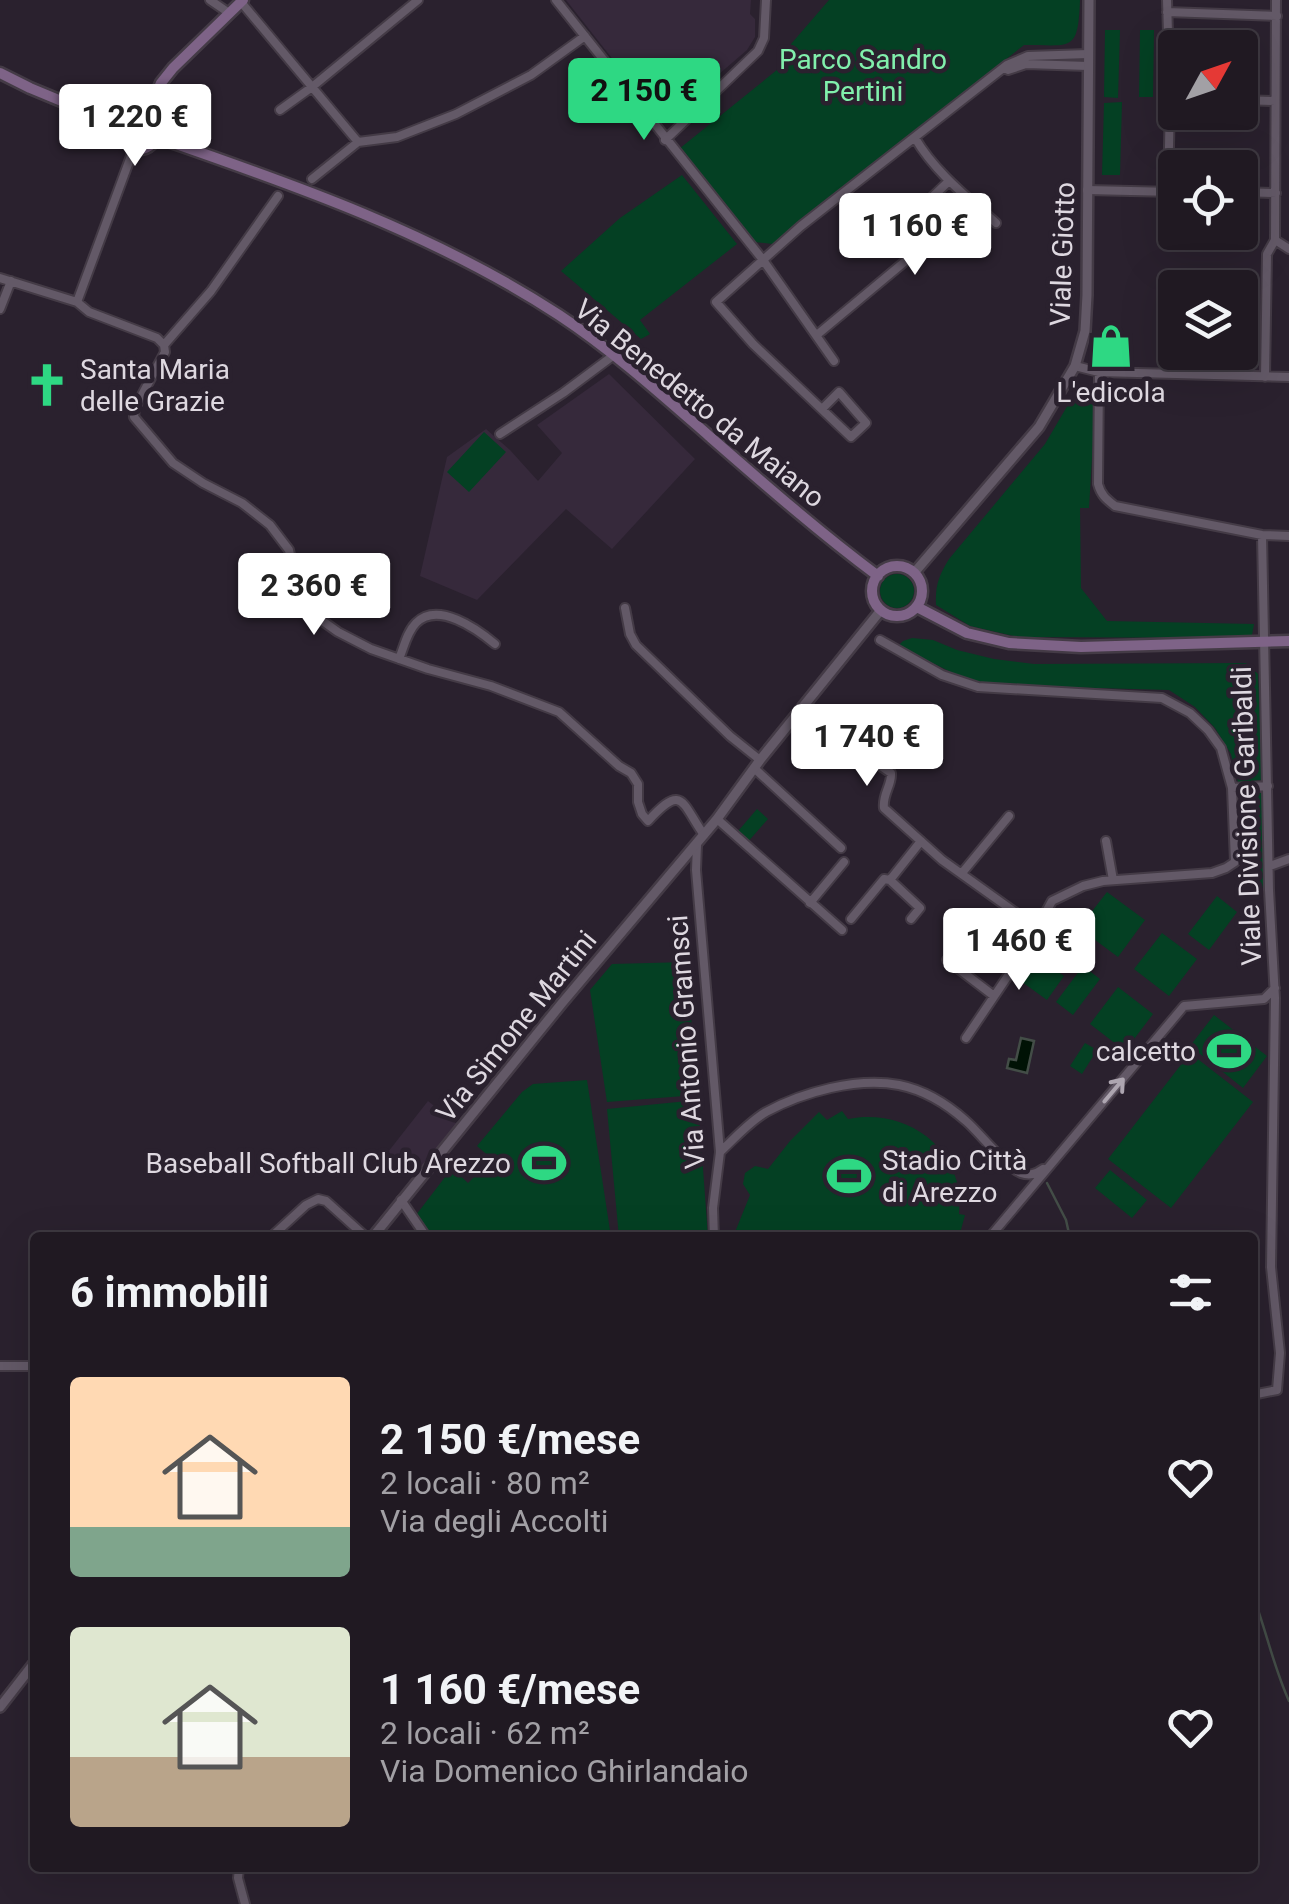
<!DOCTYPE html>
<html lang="it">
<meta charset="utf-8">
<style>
body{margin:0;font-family:Roboto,sans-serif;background:#28222a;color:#f1f3f6;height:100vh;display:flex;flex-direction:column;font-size:38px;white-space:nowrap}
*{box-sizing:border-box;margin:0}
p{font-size:32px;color:#a2a0a5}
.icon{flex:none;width:55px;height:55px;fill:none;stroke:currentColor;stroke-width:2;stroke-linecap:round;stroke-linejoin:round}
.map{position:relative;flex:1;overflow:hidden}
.panel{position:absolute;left:30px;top:1232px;width:1228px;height:640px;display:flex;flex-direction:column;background:#201922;border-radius:10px;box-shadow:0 10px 40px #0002,0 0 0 2px #3d3840}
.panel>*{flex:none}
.needle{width:65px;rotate:50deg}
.controls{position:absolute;left:1158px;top:30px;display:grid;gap:20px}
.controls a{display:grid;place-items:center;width:100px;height:100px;border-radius:10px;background:#201922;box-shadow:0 10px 40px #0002,0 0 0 2px #3d3840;font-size:50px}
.price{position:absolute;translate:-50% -85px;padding:0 22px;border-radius:10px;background:#fff;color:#222;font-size:32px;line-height:65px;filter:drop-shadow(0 2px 5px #0008)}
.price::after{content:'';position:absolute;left:50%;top:60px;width:30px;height:22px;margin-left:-15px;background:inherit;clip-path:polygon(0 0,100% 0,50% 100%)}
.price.active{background:#2ed883;color:#111}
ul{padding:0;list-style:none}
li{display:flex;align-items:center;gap:30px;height:250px;padding:0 40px}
li span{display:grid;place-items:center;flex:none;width:280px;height:200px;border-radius:10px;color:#555}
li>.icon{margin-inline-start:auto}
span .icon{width:120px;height:120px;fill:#fffc;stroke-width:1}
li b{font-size:42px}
h2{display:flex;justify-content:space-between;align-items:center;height:120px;padding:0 40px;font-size:42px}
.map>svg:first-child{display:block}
</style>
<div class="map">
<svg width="1289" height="1904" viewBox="0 0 1289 1904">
<rect width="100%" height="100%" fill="#2a212e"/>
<path fill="#36293b" d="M566,0H751L750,14L755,19V37L747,50L668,118H659Z
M609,374L695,459L612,549L566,509L477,600L420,576L447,457L486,429L510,450L538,481L562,453L537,425Z
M428,1101L457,1124L416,1175L388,1152Z"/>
<path fill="#044023" d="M829,0H1080C1078,53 1072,45 1024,45L773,244L754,242L679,149L788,61L791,44Z
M1105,30H1120L1118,98L1104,97Z
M1140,30H1154L1153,97H1139Z
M1122,102L1120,175H1102L1104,103Z
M682,175L737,244L640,320L650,334L641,339L561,271L620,218Z
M1079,386L1096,390L1089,508H1080L1081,588L1107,621L1254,624L1252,635L1247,638L1018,637L970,626L936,605C935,586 939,575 949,559L1045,444Z
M484,432L506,452L469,492L447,472Z
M880 591a17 17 0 1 1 34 0a17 17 0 1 1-34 0Z
M912,638L933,640L957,650L994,659L1034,664L1246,663L1258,674L1262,780L1238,782L1231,754L1215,728L1195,707L1169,690L991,685L959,676L898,646L903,641Z
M1263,793L1265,888H1252L1239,876L1243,869L1239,794Z
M757,809L768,819L746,844L738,837L739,830Z
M1107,892L1145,920L1118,957L1079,928Z
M1217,896L1237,912L1209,950L1188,934Z
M1162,933L1197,959L1169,996L1134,969Z
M1039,958L1064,976L1047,1000L1022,982Z
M687,962L697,1095L607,1102L590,990L612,964Z
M1083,966L1100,979L1073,1015L1056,1002Z
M1118,987L1153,1014L1125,1051L1090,1024Z
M1214,1015L1267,1056L1243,1088L1190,1046Z
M1085,1043L1097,1050L1082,1074L1070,1066Z
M1190,1053L1253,1102L1171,1208L1108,1159Z
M587,1080L611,1237H431L416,1215L452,1168L468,1183L492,1159L477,1146L522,1092L533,1084Z
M698,1100L708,1237H619L607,1109Z
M842,1111L848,1119C898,1109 949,1137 959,1190C960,1197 959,1206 959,1214L965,1215L959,1237H733L750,1195L743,1184L745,1173L755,1166L768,1169L790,1141L819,1112L827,1120Z
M1110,1170L1147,1200L1132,1218L1095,1188Z"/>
<path fill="#001205" stroke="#434d47" stroke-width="2.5" d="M1021,1038L1034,1041L1027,1073L1007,1068L1009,1059L1016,1060Z"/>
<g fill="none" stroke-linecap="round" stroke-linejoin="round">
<path stroke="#434d47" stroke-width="2.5" d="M1047,1183L1066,1220L1070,1238
M1252,1593C1266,1629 1273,1666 1289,1701"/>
<g stroke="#443b46" stroke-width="12">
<path id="minor" d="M210,0L229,13
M556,0L763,260L834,361
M1167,0L1170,100L1168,192
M241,2L358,142
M1167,12L1277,16
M1008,70L1026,64L1088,66
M1240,100L1275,101
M280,110L312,87L418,0
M915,138C935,172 967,197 996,223
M665,140L758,51L764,38L766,0
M312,179L358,142L397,137L456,114L531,75L585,36
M1087,190L1175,192
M1240,192L1276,193
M1275,240L1289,249
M0,278L77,302L89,312L157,338L164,345L165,352L135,408L134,417L173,463L203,483L242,503L270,525L289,550L301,604L310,612L338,632L371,649L428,669L491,686L559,712L619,766L631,773L638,784V802L642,814L648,821C683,783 681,802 704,835
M77,302L134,148
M0,309L11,281
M818,334L914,254L899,229L949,181
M164,345L211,291L278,196
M1075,366L1099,372L1289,377
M1099,372L1098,484C1101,495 1106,499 1115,506L1262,535L1289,536
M1265,377L1267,254L1275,240L1276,0
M822,409L839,392L866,423L851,437L753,344L716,302L801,226L1007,65L1028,56L1088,54
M500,434L563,393L614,355
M625,608L630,634L636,645L730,736L760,760
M880,640L942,675L978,687L1162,698L1190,713L1208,730L1221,748L1232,788L1268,786
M399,659C404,647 407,632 416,623C438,601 477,629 495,644
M816,722L891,773C892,785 882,795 884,808L942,860L1037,928
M754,768L841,848
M717,819L842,930
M1106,841L1113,880
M697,844L696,870L720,1152L713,1208L714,1238
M1270,866L1289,859
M962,873L1009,816
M810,903L844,862
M851,919L884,879L890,880
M911,919L920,908L890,880L921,841
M947,960L994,996
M966,1038L1024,952L1052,901L1083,886L1103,881L1212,873L1226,868L1235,862L1232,788
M720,1152C734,1139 749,1122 766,1112C803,1092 857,1077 899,1085C924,1090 947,1104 966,1121C979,1132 1007,1168 1021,1173C1030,1176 1036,1174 1043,1169
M401,1200L427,1238
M270,1238L306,1205L318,1199L326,1201L367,1238
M989,1238L1184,1006L1264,999L1275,988
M0,1366H35
M1252,1395L1277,1390L1280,1353L1271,1267L1275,998L1269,890L1262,535
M239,1868L238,1878L245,1904"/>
</g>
<g stroke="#443b46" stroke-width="14">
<path id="tertiary" d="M914,573L1039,427L1075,366L1085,331L1087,295L1089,0
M372,1238L562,1003L717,819L760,760L881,610
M0,1707L35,1662"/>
</g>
<g stroke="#443b46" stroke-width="15">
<path id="secondary" d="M0,73L30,88L124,127
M124 133a16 16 0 1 1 32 0a16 16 0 1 1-32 0Z
M146,118L161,83L173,68L243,0
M156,137C295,185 435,234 559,315C612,350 660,393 708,435C763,483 819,532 878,576
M872 591a25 25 0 1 1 50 0a25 25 0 1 1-50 0Z
M917,607L967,633L1009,643L1081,647L1289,641"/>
</g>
<use href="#minor" stroke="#635967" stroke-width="8"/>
<use href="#tertiary" stroke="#635967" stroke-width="9"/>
<use href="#secondary" stroke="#7e6387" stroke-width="10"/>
</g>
<defs><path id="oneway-shaft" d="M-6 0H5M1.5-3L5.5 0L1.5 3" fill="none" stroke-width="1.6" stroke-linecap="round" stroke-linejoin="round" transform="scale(2.5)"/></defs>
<use stroke="#ada5b0" href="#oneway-shaft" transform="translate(1114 1090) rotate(-50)"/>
<defs>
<g id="shop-bare" transform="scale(3.45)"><path d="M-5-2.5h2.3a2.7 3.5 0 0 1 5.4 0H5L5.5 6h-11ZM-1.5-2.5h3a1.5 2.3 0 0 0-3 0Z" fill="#2ed883" stroke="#2a212e" stroke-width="2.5" paint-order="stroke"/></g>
<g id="church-bare" transform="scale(3.45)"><path d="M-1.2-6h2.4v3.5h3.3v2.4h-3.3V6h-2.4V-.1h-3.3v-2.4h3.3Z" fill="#2ed883" stroke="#2a212e" stroke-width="2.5" paint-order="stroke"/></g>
<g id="stadium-bare" transform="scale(3.45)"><path d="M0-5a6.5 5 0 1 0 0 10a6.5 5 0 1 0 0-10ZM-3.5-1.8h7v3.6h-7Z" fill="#2ed883" stroke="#2a212e" stroke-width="2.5" paint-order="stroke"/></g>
</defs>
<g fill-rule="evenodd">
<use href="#shop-bare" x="1111" y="346"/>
<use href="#church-bare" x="47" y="385"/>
<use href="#stadium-bare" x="1229" y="1051"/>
<use href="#stadium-bare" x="544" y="1163"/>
<use href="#stadium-bare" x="849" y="1176"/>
</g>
<g text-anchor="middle" stroke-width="9" stroke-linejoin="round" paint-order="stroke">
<g font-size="28" fill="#81f0ac" stroke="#2a212e">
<text x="863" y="69">Parco Sandro<tspan x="863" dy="32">Pertini</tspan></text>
</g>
<g font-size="28" fill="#ded8e0" stroke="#2a212e">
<text transform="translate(1062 254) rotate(-88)" y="10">Viale Giotto</text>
<text transform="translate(700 403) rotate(39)" y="10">Via Benedetto da Maiano</text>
<text transform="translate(1246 816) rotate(-92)" y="10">Viale Divisione Garibaldi</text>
<text transform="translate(516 1026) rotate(-51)" y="10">Via Simone Martini</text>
<text transform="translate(686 1042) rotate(-94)" y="10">Via Antonio Gramsci</text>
</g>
<g font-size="28" fill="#ded8e0" stroke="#2a212e" text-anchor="start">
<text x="80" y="379">Santa Maria<tspan x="80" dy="32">delle Grazie</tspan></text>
<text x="1111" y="402" text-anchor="middle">L'edicola</text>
<text x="1196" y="1061" text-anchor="end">calcetto</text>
<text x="882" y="1170">Stadio Città<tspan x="882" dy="32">di Arezzo</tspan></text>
<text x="511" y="1173" text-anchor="end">Baseball Softball Club Arezzo</text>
</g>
</g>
</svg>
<div class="controls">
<a><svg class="needle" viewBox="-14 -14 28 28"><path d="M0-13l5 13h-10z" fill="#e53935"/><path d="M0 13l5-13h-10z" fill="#a2a0a5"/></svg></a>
<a><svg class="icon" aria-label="locate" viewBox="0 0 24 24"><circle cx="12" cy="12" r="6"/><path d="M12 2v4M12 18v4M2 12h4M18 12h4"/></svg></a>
<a><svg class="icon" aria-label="layers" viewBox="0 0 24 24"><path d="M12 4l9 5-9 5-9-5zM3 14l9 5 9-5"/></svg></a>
</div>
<b class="price active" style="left:644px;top:143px">2 150 €</b>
<b class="price" style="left:135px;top:169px">1 220 €</b>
<b class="price" style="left:915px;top:278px">1 160 €</b>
<b class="price" style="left:314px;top:638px">2 360 €</b>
<b class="price" style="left:867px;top:789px">1 740 €</b>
<b class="price" style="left:1019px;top:993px">1 460 €</b>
<section class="panel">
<h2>6 immobili<svg class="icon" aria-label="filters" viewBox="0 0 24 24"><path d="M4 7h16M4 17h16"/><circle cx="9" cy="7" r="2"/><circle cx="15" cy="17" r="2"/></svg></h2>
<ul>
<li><span style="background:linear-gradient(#ffd9b3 75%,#7fa58c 0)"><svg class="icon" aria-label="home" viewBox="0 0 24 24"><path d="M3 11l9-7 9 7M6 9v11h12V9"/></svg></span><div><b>2 150 €/mese</b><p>2 locali · 80 m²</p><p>Via degli Accolti</p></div><svg class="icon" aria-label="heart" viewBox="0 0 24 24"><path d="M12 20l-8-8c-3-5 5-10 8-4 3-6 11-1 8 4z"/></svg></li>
<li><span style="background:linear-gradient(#dfe7d0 65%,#b9a48a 0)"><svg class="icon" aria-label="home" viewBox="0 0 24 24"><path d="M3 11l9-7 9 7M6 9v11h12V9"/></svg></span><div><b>1 160 €/mese</b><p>2 locali · 62 m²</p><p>Via Domenico Ghirlandaio</p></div><svg class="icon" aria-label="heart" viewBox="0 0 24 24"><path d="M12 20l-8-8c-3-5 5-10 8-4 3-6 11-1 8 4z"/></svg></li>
</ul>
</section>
</div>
